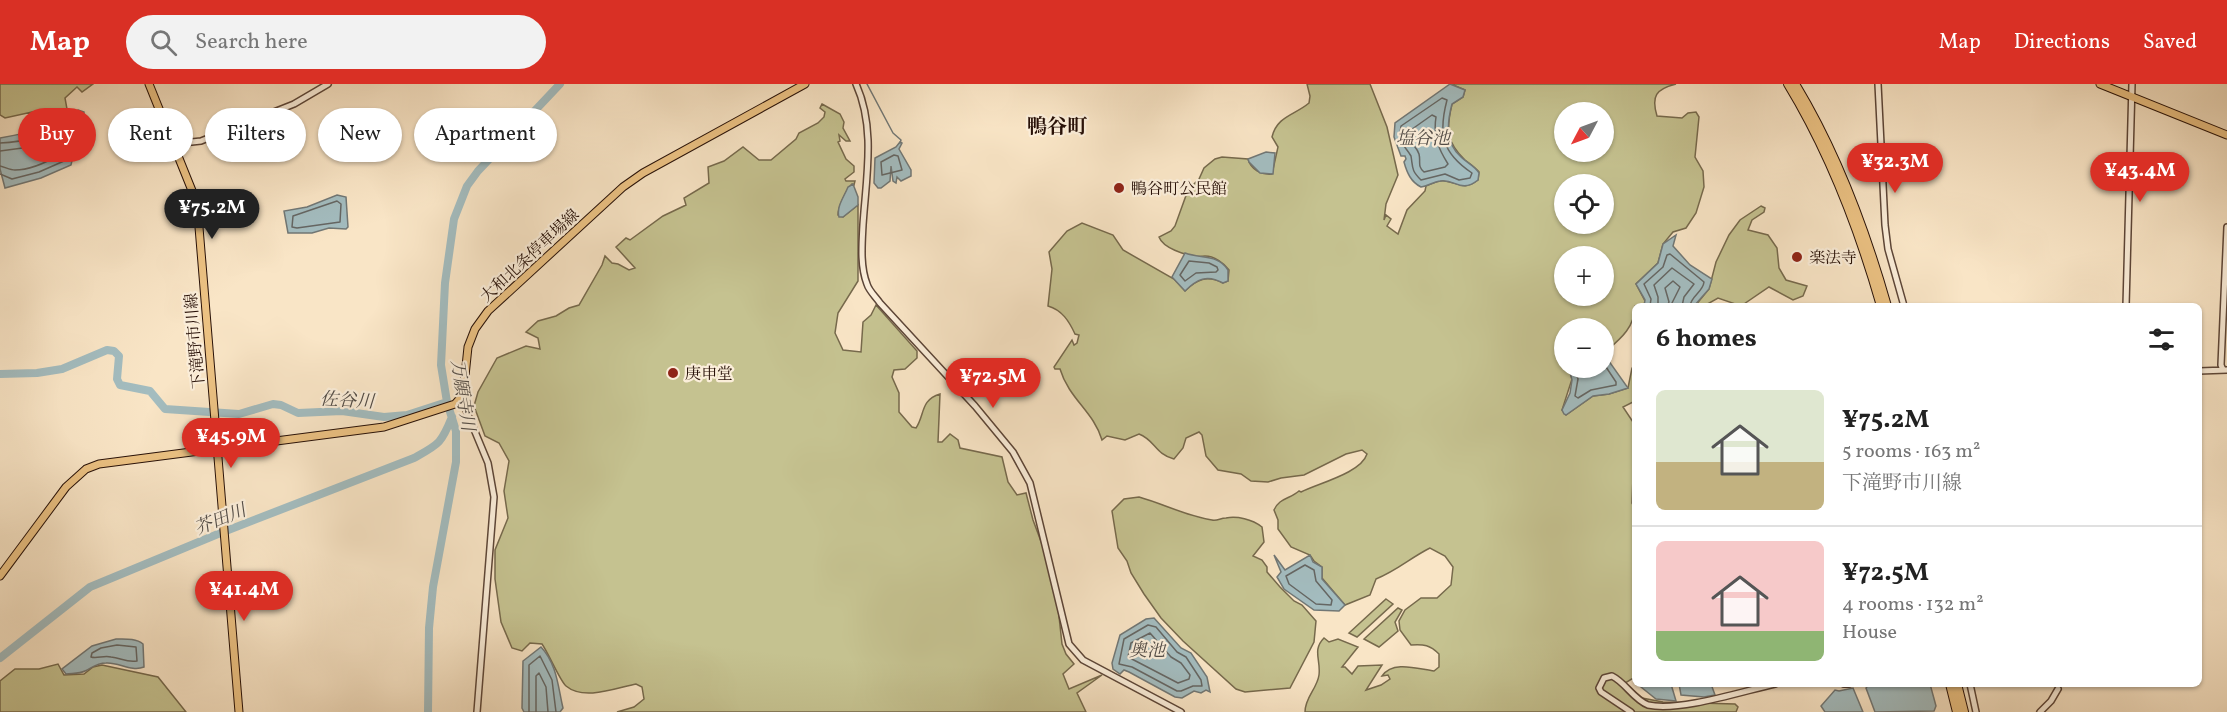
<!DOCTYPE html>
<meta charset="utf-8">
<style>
body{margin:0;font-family:Vollkorn,"Noto Serif JP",serif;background:#f2f2f2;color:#222;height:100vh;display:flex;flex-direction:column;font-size:22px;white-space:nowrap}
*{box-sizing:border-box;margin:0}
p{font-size:20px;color:#767676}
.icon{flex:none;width:33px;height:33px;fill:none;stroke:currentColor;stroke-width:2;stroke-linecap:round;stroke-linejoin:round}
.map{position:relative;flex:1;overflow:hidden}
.details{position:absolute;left:1632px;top:219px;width:570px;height:384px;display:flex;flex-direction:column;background:#fff;border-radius:9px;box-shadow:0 2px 4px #0004}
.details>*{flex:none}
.hud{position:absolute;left:18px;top:24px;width:570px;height:54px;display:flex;gap:12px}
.needle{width:39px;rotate:229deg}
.controls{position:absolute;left:1554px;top:18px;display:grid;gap:12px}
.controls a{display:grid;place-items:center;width:60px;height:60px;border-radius:50%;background:#fff;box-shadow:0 2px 4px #0004;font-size:30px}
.price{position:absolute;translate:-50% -51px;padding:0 14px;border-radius:21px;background:#d93025;color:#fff;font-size:20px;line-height:39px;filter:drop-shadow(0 2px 3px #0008)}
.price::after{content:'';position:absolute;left:50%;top:36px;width:18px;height:14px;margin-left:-9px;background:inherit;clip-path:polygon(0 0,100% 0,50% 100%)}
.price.selected{background:#222;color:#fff}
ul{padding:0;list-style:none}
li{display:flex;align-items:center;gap:18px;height:150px;padding:0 24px}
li+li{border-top:2px solid #e0e0e0}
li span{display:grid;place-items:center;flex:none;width:168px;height:120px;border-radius:9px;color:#555}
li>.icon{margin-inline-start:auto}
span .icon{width:72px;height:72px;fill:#fffc;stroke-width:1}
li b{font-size:26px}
h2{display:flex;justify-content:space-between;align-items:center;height:72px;padding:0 24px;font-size:26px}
.tag{padding:0 21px;border-radius:27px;background:#fff;box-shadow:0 2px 4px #0004;font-size:21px;line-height:54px}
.tag.selected{background:#d93025;color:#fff}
header{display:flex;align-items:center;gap:36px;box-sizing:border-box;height:84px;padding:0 30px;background:#d93025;color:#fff}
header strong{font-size:28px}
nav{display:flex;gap:33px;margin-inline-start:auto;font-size:21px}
.search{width:420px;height:54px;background:#f2f2f2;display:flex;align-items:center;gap:15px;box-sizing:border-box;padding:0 21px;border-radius:33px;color:#767676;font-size:22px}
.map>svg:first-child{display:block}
</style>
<header>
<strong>Map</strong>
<div class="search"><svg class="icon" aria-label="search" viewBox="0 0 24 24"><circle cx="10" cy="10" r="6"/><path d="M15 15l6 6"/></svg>Search here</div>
<nav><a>Map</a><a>Directions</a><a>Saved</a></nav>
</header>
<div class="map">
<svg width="2227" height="628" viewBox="0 0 2227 628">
<rect width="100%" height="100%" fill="#f9e5c6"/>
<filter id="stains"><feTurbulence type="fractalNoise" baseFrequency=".00333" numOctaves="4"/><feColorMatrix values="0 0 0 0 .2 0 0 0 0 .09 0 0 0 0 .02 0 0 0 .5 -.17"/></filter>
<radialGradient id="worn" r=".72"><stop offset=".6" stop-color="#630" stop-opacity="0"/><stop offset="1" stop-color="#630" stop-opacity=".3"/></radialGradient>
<path fill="#c5c290" stroke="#76694c" stroke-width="1.5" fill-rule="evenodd" d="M0,0H93L82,8L77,3L65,14L67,25L62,33L35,41L30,36L32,28L5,34L0,31Z
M1307,0H1370L1387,43L1398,91L1386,120L1384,136L1386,131L1391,135L1387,142L1398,150L1407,126L1425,107L1426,102C1432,100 1439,95 1445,97C1459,99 1464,107 1478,96L1479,88C1475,83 1470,80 1465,76C1446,58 1446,45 1452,20L1463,13L1465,6L1451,0H1676C1656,5 1651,12 1657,32L1682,34L1688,29L1696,28L1699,33L1695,73L1703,87L1704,103L1696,129L1686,144L1673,148L1663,160L1658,179L1636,200L1645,217L1644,222H1635C1635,244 1619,256 1604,269V244H1564V284H1569L1572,295L1562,326L1566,331L1593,312L1609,310L1628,304L1632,284L1635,283V317L1623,323L1635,341L1632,419L1635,425V593L1625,599L1642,614L1663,618L1735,620L1738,623L1736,628H1305C1305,613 1317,605 1319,591C1321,576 1312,566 1324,554L1329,558L1338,555L1358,563L1342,583H1345L1352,590L1358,582L1382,581L1366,606L1381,601L1390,595L1388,591L1382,592C1393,576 1418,585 1434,587L1439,583V570C1430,561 1424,560 1411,561L1400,546L1399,537L1405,526L1421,514H1437L1451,501L1453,483L1445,472L1430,464C1410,474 1398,486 1376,495L1370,511L1345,521L1322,494V483L1314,477L1310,471L1291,463L1278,445V436L1274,426C1279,414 1290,415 1299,407L1301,408C1319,399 1361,389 1367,370L1362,366L1346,370L1304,391L1281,394L1268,398L1251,397L1241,390L1218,386L1206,372L1202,351L1199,348L1186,354L1183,364L1174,375C1155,370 1155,356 1139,350L1125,356L1107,352L1102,356C1094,328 1069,315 1060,285H1055L1054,283L1072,256L1074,261L1077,259L1079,251L1075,250C1069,237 1062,226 1048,222L1052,185L1049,168L1067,147L1082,139L1113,151L1123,166L1174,195L1185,207C1197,195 1207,191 1223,199L1228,197L1229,186C1224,179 1214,172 1205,172C1203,172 1197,173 1195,172C1185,171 1163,164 1159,153L1171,147L1175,142L1188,106L1199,95L1204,84L1215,75L1222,73L1248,75C1251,86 1262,91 1272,90L1278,63L1272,53C1277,32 1295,31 1309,19L1310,12ZM1564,28H1604V68H1564ZM1564,100H1604V140H1564ZM1564,172H1604V212H1564Z
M822,20L840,30L844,38L843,44L850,57H846L839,51L840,57L838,58L846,75L854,82V88L845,95L846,97H855L854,101L852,100C846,106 838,123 838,131L843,133L858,121V197L838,229L835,249L843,266L861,268L863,238L871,231L876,221L917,267V274L905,285L894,286L892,293L899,309V328L912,343L916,344C925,331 920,316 940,310L938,358H942L950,350L958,356L960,364L1002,373L1008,398L1017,411L1026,409L1033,436L1055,495L1062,560L1066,570L1074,580L1063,590L1069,605L1102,591L1077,609L1086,628H617L634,623L644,615L642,603L636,600C616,604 584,617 566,602C560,597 549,570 542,560L530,559L522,567L512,564L501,538L495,495V466L508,434L504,407L509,377L499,359L485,352L474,322L478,308L497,274L526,262L540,265L538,254L526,248L538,237L556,232L569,224L579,221L602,181L605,172L612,179L618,180L629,186L635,184L616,163L626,154L630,156L663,132L686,121L684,114L709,99L708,83L724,77L743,63L759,76H771L796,55L799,49L818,39L824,33L825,28L820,24Z
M1761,122L1765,124L1764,128L1752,136L1748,146L1768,151L1777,164L1779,184L1786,196L1807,202L1803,212L1793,216L1769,203L1741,222L1718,214L1704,222H1695L1709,205L1716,178L1729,151L1740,136Z
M1139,413C1164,420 1186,432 1212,436C1218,437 1220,434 1226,434C1237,432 1252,435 1262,443L1264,458L1253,472L1262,476L1267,483V488L1280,503L1294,517L1302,521L1316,537L1314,558L1290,604L1245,608L1236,605L1183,557L1161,534L1144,510L1131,489L1127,477L1118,464L1112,427L1124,415Z
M1386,515L1393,520L1357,553L1349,549Z
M1398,524L1402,526L1395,538L1398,547L1379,563L1364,555Z
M58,580L64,591L84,590L93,583L102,581L158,593L186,628H0V597L15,585H39Z"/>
<path fill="#a3bcbf" stroke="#717775" stroke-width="1.5" d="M1450,0L1465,6L1463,13L1452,20C1447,39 1445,59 1461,73C1467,79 1475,82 1479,89L1478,96C1460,110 1455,94 1440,97C1433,98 1428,102 1421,103C1411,98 1407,89 1404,78L1406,75L1405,72H1401L1394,53L1395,39Z
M78,26L84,28L83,54L75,64L71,81L41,94L5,104L0,85V54C28,49 54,44 78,26Z
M900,58L902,59L899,65L911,86V92L901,97L897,93L896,99L893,97L891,82L890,97L881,104H878L874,99L875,74L896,63Z
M1266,68L1275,69L1273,90L1260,89L1249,78L1248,75Z
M853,100L858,113V121L843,133H839C836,123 844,113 848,103Z
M337,111L346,113L348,143L346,145L329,144L312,149H288L284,127L307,123Z
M1676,151L1673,162L1690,181L1712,195L1709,205L1694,222H1644L1645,216L1636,200L1658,179L1663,160Z
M1185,169C1201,175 1218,170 1228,186V197L1223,199C1207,190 1197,195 1185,207L1172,193Z
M1604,273H1606L1628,304L1609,310L1593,312L1566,331L1564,330L1562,326L1570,309L1572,296L1569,284H1604Z
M1274,471L1285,486L1310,471L1313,478L1322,483V495L1345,521L1339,527L1314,526L1284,505L1277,493L1281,488Z
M1154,534L1181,564L1191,569L1207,593L1210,608L1206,606L1201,609L1194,607L1182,614L1175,613L1129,588L1124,586L1120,590L1113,585L1112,579L1120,551L1146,535Z
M116,555C125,555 136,554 143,560L144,583C131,588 119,578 106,579C97,579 93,583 85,587C79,590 72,589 66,590L62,585L92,562Z
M541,563C557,580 558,603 563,624L560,628H524L522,624L523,577Z
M1642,600H1671L1676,617L1656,615L1641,603Z
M1679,600H1711L1715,611L1704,613L1681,611Z
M1869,600H1930L1936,622L1934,627L1875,628L1866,604Z
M1853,604L1863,628H1825L1821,622L1835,606L1839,607Z"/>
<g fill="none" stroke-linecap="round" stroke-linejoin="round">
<path stroke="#656663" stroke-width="1.5" d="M1442,14L1447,16C1438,50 1442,69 1472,89L1470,94L1459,96L1445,90L1421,96C1411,86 1413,84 1411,72C1404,60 1398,60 1401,42Z
M1432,31L1436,33C1433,52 1438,64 1448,80L1445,83L1424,88C1417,82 1421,78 1419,70C1416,61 1408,59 1408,48Z
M0,59C26,58 51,50 74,37L78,39C77,51 70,65 64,77L39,88L12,95L0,90
M0,67L30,63L60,53L64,55L59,71C47,78 30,86 15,86C10,86 5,83 0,82
M894,71L898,72L902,86L882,91L881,78Z
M337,117L341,120L340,138L297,144L292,143L293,132Z
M1189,177L1209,179L1217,183L1218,186L1216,188L1196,189L1185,197L1180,191Z
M1650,222L1651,215L1644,200L1663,183L1667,171L1670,170L1704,198C1703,208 1691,212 1690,222
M1658,222V213L1654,201L1672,184L1694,200L1684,213L1682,222
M1667,222L1669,218L1665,204L1673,197L1680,203L1672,219L1673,222
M1575,284L1578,295L1575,312L1578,314L1591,306L1616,301V298L1604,280
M1305,481L1314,486L1316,497L1332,516L1331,521L1316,520L1289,500L1286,492Z
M1148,541L1156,543L1177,568L1186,573L1201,596L1202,602H1193L1181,607H1177L1132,583L1119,580L1124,555Z
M1150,549L1171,573L1181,579L1190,591L1189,595L1178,599L1128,573L1131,559Z
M117,561L136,563L137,577C127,579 121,574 111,573C104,571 97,575 91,573L92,569L101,564Z
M529,628V581L540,572L552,596L556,628
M536,628V592L539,589L546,603L548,628"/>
<path stroke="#717775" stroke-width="1.5" d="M867,0L893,49L901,56L900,59"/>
<path stroke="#a3bcbf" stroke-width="8" d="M0,290L37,289L62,285L107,266L114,267L119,272L117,295L120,301L150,307L165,325L239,330L273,320L281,321L298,329L342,327L384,333L407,331L447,318
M0,574L90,503L218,450L414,374C439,360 441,360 452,333
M428,628L429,544L433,503L456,378V347L447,318L441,281L445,199L454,135L467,102L478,87L560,0"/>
<g stroke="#5c4537" stroke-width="8">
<path id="minor" d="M856,0C876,44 866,94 863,141C862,160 860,182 867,200C869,207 876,213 880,219L975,322L1013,368L1030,399L1069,560L1083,576L1181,628
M1878,0L1885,141L1888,165L1904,222
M173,60L201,57L294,20L328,0
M2126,222L2132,0
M2223,286L2221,281L2227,143
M2199,287L2227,286
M461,314L488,379L494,413L477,628
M1844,600H1849
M1970,600L1976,628
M1631,628L1601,608L1599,604L1604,594L1612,592C1626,599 1633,615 1648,621C1680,628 1743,607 1775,600
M2040,628L2051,617L2058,605"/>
</g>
<g stroke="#271007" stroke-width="9">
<path id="major" d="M149,0L197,119L239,628
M2100,0L2227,51
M0,492L66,403L86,385L99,380L384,343L455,320L463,311L468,263L475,245L488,227L623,103L643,89L805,0"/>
</g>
<g stroke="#271007" stroke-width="10">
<path id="highway" d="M1788,0C1830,69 1859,145 1881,222
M1795,0C1837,69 1865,145 1887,222
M1950,600L1957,628
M1957,600L1964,628"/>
</g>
<use href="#minor" stroke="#fbeeda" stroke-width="5"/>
<use href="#major" stroke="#ecc283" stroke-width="7"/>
<use href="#highway" stroke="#ecc283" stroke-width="8"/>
</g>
<g fill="#8f2418" stroke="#fbeeda" stroke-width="2">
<circle cx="1119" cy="104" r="6"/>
<circle cx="1797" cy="173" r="6"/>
<circle cx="673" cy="289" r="6"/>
</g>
<g text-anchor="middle" stroke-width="4.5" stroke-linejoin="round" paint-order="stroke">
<g font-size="16" fill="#271007" stroke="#fbeeda" text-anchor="start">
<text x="1131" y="110">鴨谷町公民館</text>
<text x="1809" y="179">楽法寺</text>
<text x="685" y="295">庚申堂</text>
</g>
<g font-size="16" fill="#271007" stroke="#fbeeda">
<text transform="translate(529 171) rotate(-43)" y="6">大和北条停車場線</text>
<text transform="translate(194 257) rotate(-95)" y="6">下滝野市川線</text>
</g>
<g font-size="18" font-style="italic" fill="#524c47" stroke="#fbeeda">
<text x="1423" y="60">塩谷池</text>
<text transform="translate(463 311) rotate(81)" y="6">万願寺川</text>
<text transform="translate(347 316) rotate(3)" y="6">佐谷川</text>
<text transform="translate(220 435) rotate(-22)" y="6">芥田川</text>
<text x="1147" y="572">奥池</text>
</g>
<g font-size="20" font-weight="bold" fill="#271007" stroke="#fbeeda">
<text x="1057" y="49">鴨谷町</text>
</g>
</g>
<rect width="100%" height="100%" filter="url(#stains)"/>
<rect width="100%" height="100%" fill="url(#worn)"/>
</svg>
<div class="controls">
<a><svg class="needle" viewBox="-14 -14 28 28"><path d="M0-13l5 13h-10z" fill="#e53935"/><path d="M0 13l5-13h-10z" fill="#767676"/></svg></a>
<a><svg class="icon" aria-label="locate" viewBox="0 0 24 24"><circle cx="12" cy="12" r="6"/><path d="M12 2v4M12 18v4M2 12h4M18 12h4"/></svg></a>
<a>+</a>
<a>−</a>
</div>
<b class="price" style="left:1895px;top:110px">¥32.3M</b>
<b class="price" style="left:2140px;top:119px">¥43.4M</b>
<b class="price selected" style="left:212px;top:156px">¥75.2M</b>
<b class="price" style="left:993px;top:325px">¥72.5M</b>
<b class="price" style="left:231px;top:385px">¥45.9M</b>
<b class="price" style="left:244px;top:538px">¥41.4M</b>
<div class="hud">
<a class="tag selected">Buy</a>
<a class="tag">Rent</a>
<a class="tag">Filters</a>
<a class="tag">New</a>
<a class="tag">Apartment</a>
</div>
<section class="details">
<h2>6 homes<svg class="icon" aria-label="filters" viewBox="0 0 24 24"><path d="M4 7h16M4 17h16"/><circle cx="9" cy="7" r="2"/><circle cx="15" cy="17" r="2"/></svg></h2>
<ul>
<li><span style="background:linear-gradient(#dfe7d0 60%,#c2b280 0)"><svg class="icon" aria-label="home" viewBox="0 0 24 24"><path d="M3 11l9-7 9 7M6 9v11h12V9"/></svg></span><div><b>¥75.2M</b><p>5 rooms · 163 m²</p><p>下滝野市川線</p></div></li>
<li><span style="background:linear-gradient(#f6c9c9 75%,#8fb573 0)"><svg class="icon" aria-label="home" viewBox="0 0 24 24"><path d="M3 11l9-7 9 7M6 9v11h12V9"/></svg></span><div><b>¥72.5M</b><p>4 rooms · 132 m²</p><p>House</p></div></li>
</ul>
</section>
</div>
